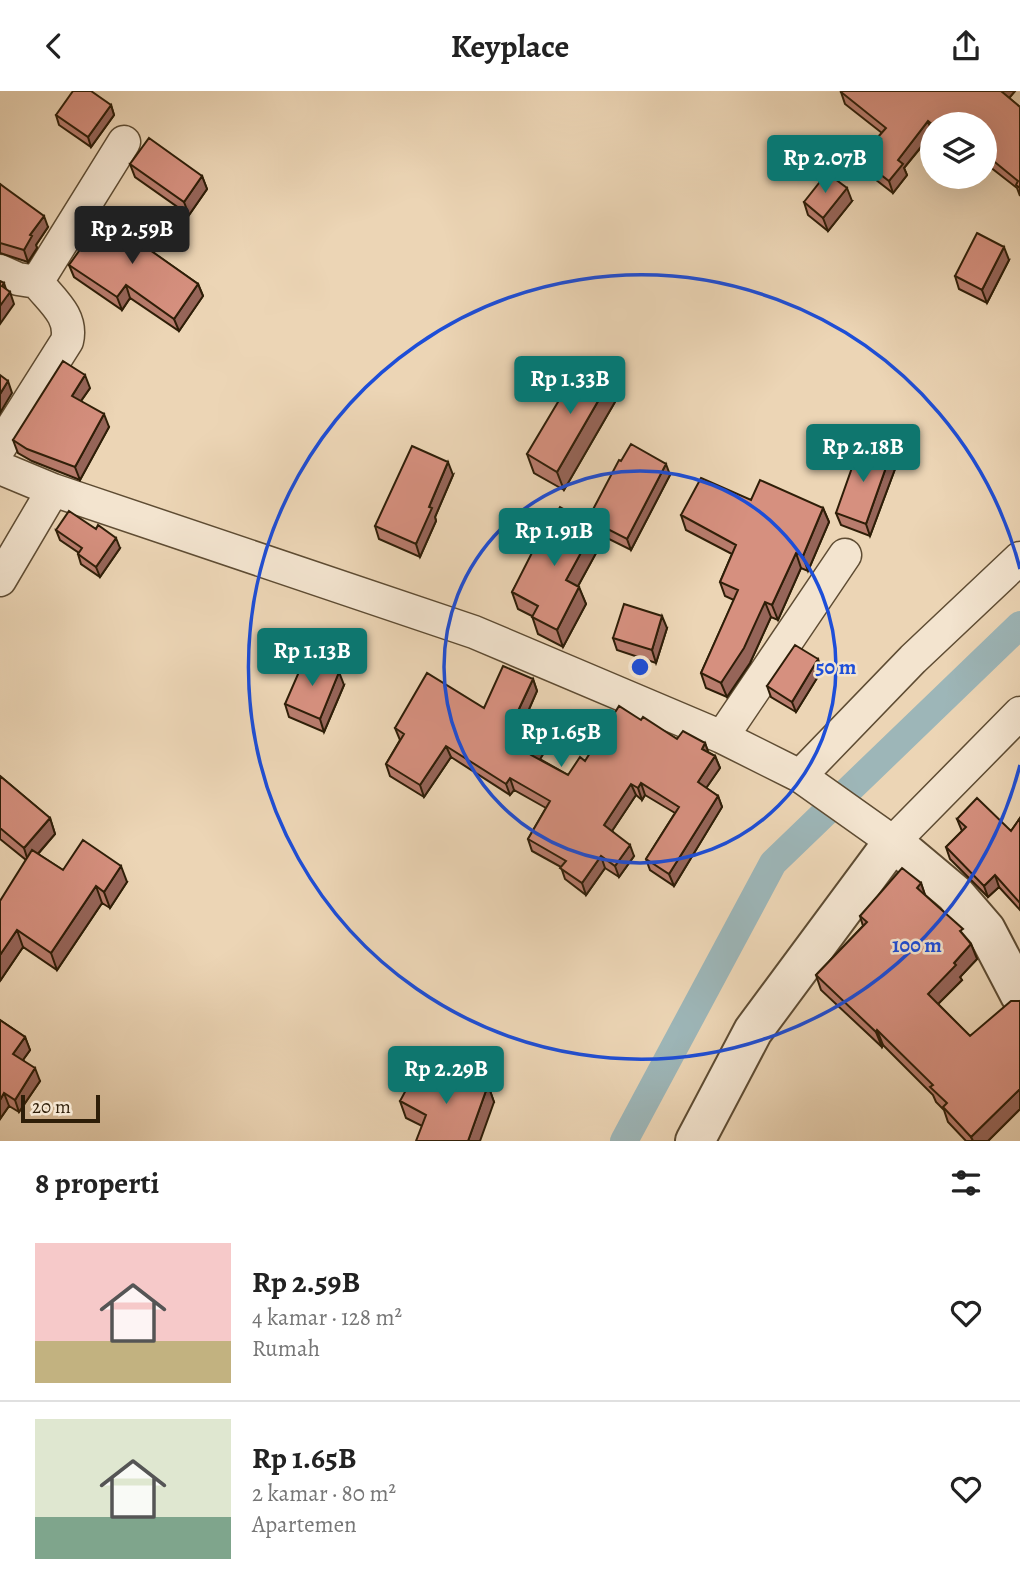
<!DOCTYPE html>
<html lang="id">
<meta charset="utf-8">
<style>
body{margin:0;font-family:Alegreya,serif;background:#f2f2f2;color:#222;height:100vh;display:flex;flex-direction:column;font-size:26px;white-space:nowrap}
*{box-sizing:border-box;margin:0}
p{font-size:23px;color:#767676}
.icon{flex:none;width:38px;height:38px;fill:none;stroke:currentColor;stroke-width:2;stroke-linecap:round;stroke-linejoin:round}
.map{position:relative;height:1050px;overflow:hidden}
.side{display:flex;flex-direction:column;background:#fff;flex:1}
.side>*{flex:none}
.fabs{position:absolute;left:920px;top:21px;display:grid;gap:14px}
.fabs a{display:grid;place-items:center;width:77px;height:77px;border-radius:50%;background:#fff;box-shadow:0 7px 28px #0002;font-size:35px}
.scale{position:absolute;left:21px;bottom:18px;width:79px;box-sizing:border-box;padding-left:7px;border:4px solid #2e1e08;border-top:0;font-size:19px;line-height:24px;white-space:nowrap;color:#2e1e08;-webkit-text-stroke:5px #f3e4cf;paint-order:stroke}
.price{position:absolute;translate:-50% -60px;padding:0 16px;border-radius:7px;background:#0f766e;color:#fff;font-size:23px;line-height:46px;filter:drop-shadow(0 2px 4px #0008)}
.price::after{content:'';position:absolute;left:50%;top:42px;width:21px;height:16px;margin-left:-10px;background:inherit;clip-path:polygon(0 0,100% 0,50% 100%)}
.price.on{background:#222;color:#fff}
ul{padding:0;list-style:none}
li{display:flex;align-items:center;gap:21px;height:175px;padding:0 35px}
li+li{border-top:2px solid #e0e0e0}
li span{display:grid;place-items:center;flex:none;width:196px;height:140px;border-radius:0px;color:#555}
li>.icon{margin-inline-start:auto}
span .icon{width:84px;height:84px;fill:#fffc;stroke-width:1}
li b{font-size:30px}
h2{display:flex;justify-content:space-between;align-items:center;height:84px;padding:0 35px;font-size:30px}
header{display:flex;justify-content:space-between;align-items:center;height:91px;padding:0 35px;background:#fff;font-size:32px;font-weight:600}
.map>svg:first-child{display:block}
</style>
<header><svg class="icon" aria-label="back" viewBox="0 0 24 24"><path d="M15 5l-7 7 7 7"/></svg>Keyplace<svg class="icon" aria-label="share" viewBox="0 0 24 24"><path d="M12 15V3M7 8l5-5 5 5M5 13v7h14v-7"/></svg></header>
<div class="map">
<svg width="1020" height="1050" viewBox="0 0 1020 1050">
<rect width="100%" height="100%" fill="#ecd5b5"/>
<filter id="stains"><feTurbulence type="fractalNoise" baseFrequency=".00286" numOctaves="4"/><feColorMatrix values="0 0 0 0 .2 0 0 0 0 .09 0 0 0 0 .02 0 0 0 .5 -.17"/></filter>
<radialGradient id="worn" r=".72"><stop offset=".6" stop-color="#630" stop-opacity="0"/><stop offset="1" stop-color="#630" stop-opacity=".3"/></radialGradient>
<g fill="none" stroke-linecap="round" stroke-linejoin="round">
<path stroke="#9db6b8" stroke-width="28" d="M624,1050L773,772L1020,534"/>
<g stroke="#5e4c33" stroke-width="35">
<path id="minor" d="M0,180L18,188L37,191L124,51
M0,356L67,250C73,225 52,210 37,191
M0,377L53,399L474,541L722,646L800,685L893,751L1020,622
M0,489L53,399
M722,646L845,464
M800,685L913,568L1020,467"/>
</g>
<g stroke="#5e4c33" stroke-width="42">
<path id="tertiary" d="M695,1050L753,940L893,751L955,803L986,839L1020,904"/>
</g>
<use href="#minor" stroke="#f3e4cf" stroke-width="32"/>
<use href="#tertiary" stroke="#f3e4cf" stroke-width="38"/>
</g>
<path fill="#b87c6d" stroke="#2e1e08" stroke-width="2" d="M1015,0L1009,7L1020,16V105L1017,97L985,72V33H933V42L904,77L907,84L893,102L867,82L863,70L880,50L878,46L882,42L845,13L841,1Z
M111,14L114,24L91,56L59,34L56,24Z
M130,73L202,85L207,98L189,124L135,86Z
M0,93L48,136L36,154L37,157L28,171L0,162Z
M852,110L828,140L808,124L804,111Z
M139,146L155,163L198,193L203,205L179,240L130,207L122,219L74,186L69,174Z
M1009,169L987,212L959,198L955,185Z
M90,297L81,310L109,336L80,389L32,370L18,362L13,349Z
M619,304L564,399L534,382L527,363Z
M621,370L670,384L631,459L597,442L601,453L578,495L586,513L563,556L538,543L532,525L518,518L512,501L543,447L590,433L588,428Z
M895,378L870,445L841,434L836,422Z
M453,384L435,426L436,430L420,466L379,448L375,435Z
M751,409L823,417L829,431L808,480L801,477L778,529L771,526L750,572L727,606L706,597L701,582L734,509L725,505L720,491L732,463L686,439L681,424Z
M56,439L120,457L100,486L81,473L78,463L79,462L60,449Z
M667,537L656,572L617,559L613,547Z
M822,579L796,621L771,606L767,595Z
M533,588L537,600L526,625L547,639L551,650L540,668L568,684L585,670L641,629L677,648L705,652L708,661L715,665L720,677L706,697L718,705L722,716L674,795L650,779L646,768L675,722L645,704L642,709L636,704L612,740L634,765L619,786L605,777L586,804L565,788L561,776L532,760L528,748L546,717L514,699L510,704L451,666L424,706L390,685L386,673L400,649L395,637L484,617Z
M344,594L324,641L289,626L285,613Z
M0,685L50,727L55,743L38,763L63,779L127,791L110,817L102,812L57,879L23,856L0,890L26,769L0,748Z
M1020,727V819L999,796L988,806L950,768L946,756L962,740L957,728L1011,740Z
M921,792L925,804L971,853L977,868L960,886L962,889L938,913L970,945L1020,910V1018L988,1050H966L948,1031L944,1019L936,1011L933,1004L883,954L882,956L821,899L816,884L863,835L860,825Z
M0,929L25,946L30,959L23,969L40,990L19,1021L9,1015L0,1028Z
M488,994L494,1011L422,1035L406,1027L400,1010L435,997Z"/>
<path fill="#966559" stroke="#2e1e08" stroke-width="2" d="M1001,0H1015L1005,12Z
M111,14L114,24L91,56L88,46Z
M928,30L932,42L904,77L907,84L893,102L889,90L898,69Z
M202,85L207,98L189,124L184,111Z
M847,97L852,110L828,140L823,127Z
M44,125L48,136L36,154L37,157L28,171L24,159L30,144Z
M1004,156L1009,169L987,212L982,199Z
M4,192L8,204L10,201L14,213L0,233V215L2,195Z
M198,193L203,205L179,240L174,228Z
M126,194L130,207L122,219L117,206Z
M85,284L90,297L76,317L72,305Z
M612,286L619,304L564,399L557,381Z
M8,290L12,302L0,322V303Z
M104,323L109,336L80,389L75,376Z
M890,365L895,378L870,445L866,433Z
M448,371L453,384L435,426L436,430L420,466L416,453L429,416Z
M666,373L670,384L631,459L627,448Z
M823,417L829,431L808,480L803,465Z
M595,436L601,453L572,506L566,489Z
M116,447L120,457L100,486L96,476Z
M796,462L801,477L778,529L772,514Z
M579,496L586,513L563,556L557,539Z
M765,511L771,526L750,572L727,606L721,592Z
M662,525L667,537L656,572L652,559Z
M818,568L822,579L796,621L792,611Z
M339,581L344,594L324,641L320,628Z
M533,588L537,600L523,632L518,620Z
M547,639L551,650L536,675L531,664Z
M705,652L709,663L702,658Z
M446,655L451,666L424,706L420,694Z
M715,665L720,677L702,703L698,691Z
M510,687L514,699L510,704L506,693Z
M641,692L645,704L642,709L638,697Z
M631,693L636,704L608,746L604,734Z
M718,705L722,716L674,795L669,783Z
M50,727L55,743L29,773L24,757Z
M630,754L634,765L619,786L615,775Z
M601,765L605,777L586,804L582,792Z
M121,775L127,791L110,817L104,801Z
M995,784L999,796L988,806L984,795Z
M921,792L926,807L917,797Z
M96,795L102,812L57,879L51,862Z
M17,839L23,856L0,890V864Z
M971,853L977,868L960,886L962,889L933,918L928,903L954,872Z
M877,939L883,954L882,956L876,941Z
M25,946L30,959L18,976L13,963Z
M35,977L40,990L19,1021L15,1009Z
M488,994L494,1011L480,1050H468Z
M1020,998V1018L988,1050H973L971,1046Z
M4,1002L9,1015L0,1028V1009Z"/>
<path fill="#d6907f" stroke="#2e1e08" stroke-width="2" d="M73,0H91L111,14L88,46L56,24Z
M842,0H1001L1020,16V97L1016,94L1018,90L985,63V33L933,34L928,30L898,69L903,73L889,90L863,70L881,48L878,46L886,37L841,1Z
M149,47L202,85L184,111L130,73Z
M827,82L847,97L823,127L804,111Z
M0,93L44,125L30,144L32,145L24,159L0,152Z
M109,118L136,138L133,142L153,156L150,159L198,193L174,228L126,194L117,206L69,174Z
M977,142L1004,156L982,199L955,185Z
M0,190L4,192L2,195L10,201L0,215Z
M583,269L612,286L557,381L527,363Z
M63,270L85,284L72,305L104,323L75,376L27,358L13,349Z
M0,284L8,290L0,303Z
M631,353L666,373L627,448L588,428L619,369L621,370Z
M860,354L890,365L866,433L836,422Z
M412,355L448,371L429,416L432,417L416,453L375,435Z
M701,387L751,409L760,389L823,417L803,465L796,462L772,514L765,511L744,557L721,592L701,582L738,499L720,491L736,454L681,424Z
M560,416L595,436L566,489L579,496L557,539L532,526L538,515L512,501L540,446L543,447Z
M69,420L96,438L98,434L116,447L96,476L78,463L82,457L56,439Z
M624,513L662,525L652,559L613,547Z
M795,554L818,568L792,611L767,595Z
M305,567L339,581L320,628L285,613Z
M503,575L533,588L518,620L547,639L531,664L568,684L580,666L585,670L619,615L641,629L643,626L677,648L683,640L705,652L702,658L715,665L698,691L718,705L669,783L646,768L679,716L641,692L638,697L631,693L604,734L630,754L615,775L601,765L582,792L560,777L566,770L528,748L550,710L510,687L506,693L446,655L420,694L386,673L404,643L395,637L427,582L484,617Z
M0,685L50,727L24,757L0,737Z
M977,707L1011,740L1020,727V812L995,784L984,795L946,756L966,736L957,728Z
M83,749L121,775L104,801L96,795L51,862L17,839L0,864V810L32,759L63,779Z
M902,777L921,792L917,797L963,838L960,840L971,853L954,872L956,874L928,903L970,945L1011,910H1020V998L971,1046L943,1016L947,1012L930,996L933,994L877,939L876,941L816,884L867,831L860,825Z
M0,929L25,946L13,963L35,977L15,1009L4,1002L0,1009Z
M442,978L488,994L468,1050H416L426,1024L400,1010L413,986L435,997Z"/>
<g fill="none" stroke="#1d4ed8" stroke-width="3.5">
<circle cx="640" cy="576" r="196"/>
<path d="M1020 674A392 392 0 1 1 1020 478"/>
</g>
<circle cx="640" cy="576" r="10" fill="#1d4ed8" stroke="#f3e4cf" stroke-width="3.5"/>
<g font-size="21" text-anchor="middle" font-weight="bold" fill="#1d4ed8" stroke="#f3e4cf" stroke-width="5" stroke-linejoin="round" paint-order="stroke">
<text x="836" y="583">50 m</text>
<text x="917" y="861">100 m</text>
</g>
<rect width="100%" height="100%" filter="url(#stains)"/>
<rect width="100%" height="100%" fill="url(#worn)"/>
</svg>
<div class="fabs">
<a><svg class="icon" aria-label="layers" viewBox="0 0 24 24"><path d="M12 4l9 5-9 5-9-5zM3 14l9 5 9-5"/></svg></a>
</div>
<div class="scale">20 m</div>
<b class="price" style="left:825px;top:104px">Rp 2.07B</b>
<b class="price on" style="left:132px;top:175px">Rp 2.59B</b>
<b class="price" style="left:570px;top:325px">Rp 1.33B</b>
<b class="price" style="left:863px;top:393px">Rp 2.18B</b>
<b class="price" style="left:554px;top:477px">Rp 1.91B</b>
<b class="price" style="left:312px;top:597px">Rp 1.13B</b>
<b class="price" style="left:561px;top:678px">Rp 1.65B</b>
<b class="price" style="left:446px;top:1015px">Rp 2.29B</b>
</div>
<section class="side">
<h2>8 properti<svg class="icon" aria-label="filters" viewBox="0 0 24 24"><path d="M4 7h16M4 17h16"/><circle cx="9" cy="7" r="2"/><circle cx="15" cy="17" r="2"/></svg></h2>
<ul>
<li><span style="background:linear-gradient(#f6c9c9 70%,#c2b280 0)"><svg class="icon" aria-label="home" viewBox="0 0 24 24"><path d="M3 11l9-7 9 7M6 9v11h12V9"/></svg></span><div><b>Rp 2.59B</b><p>4 kamar · 128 m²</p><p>Rumah</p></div><svg class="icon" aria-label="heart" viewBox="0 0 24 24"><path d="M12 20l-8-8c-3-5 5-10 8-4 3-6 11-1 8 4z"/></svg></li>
<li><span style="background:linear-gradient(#dfe7d0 70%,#7fa58c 0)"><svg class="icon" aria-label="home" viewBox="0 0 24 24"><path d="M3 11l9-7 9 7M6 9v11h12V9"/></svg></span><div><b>Rp 1.65B</b><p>2 kamar · 80 m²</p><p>Apartemen</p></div><svg class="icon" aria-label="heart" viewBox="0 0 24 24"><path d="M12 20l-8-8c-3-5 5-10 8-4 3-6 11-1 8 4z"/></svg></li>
</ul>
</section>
